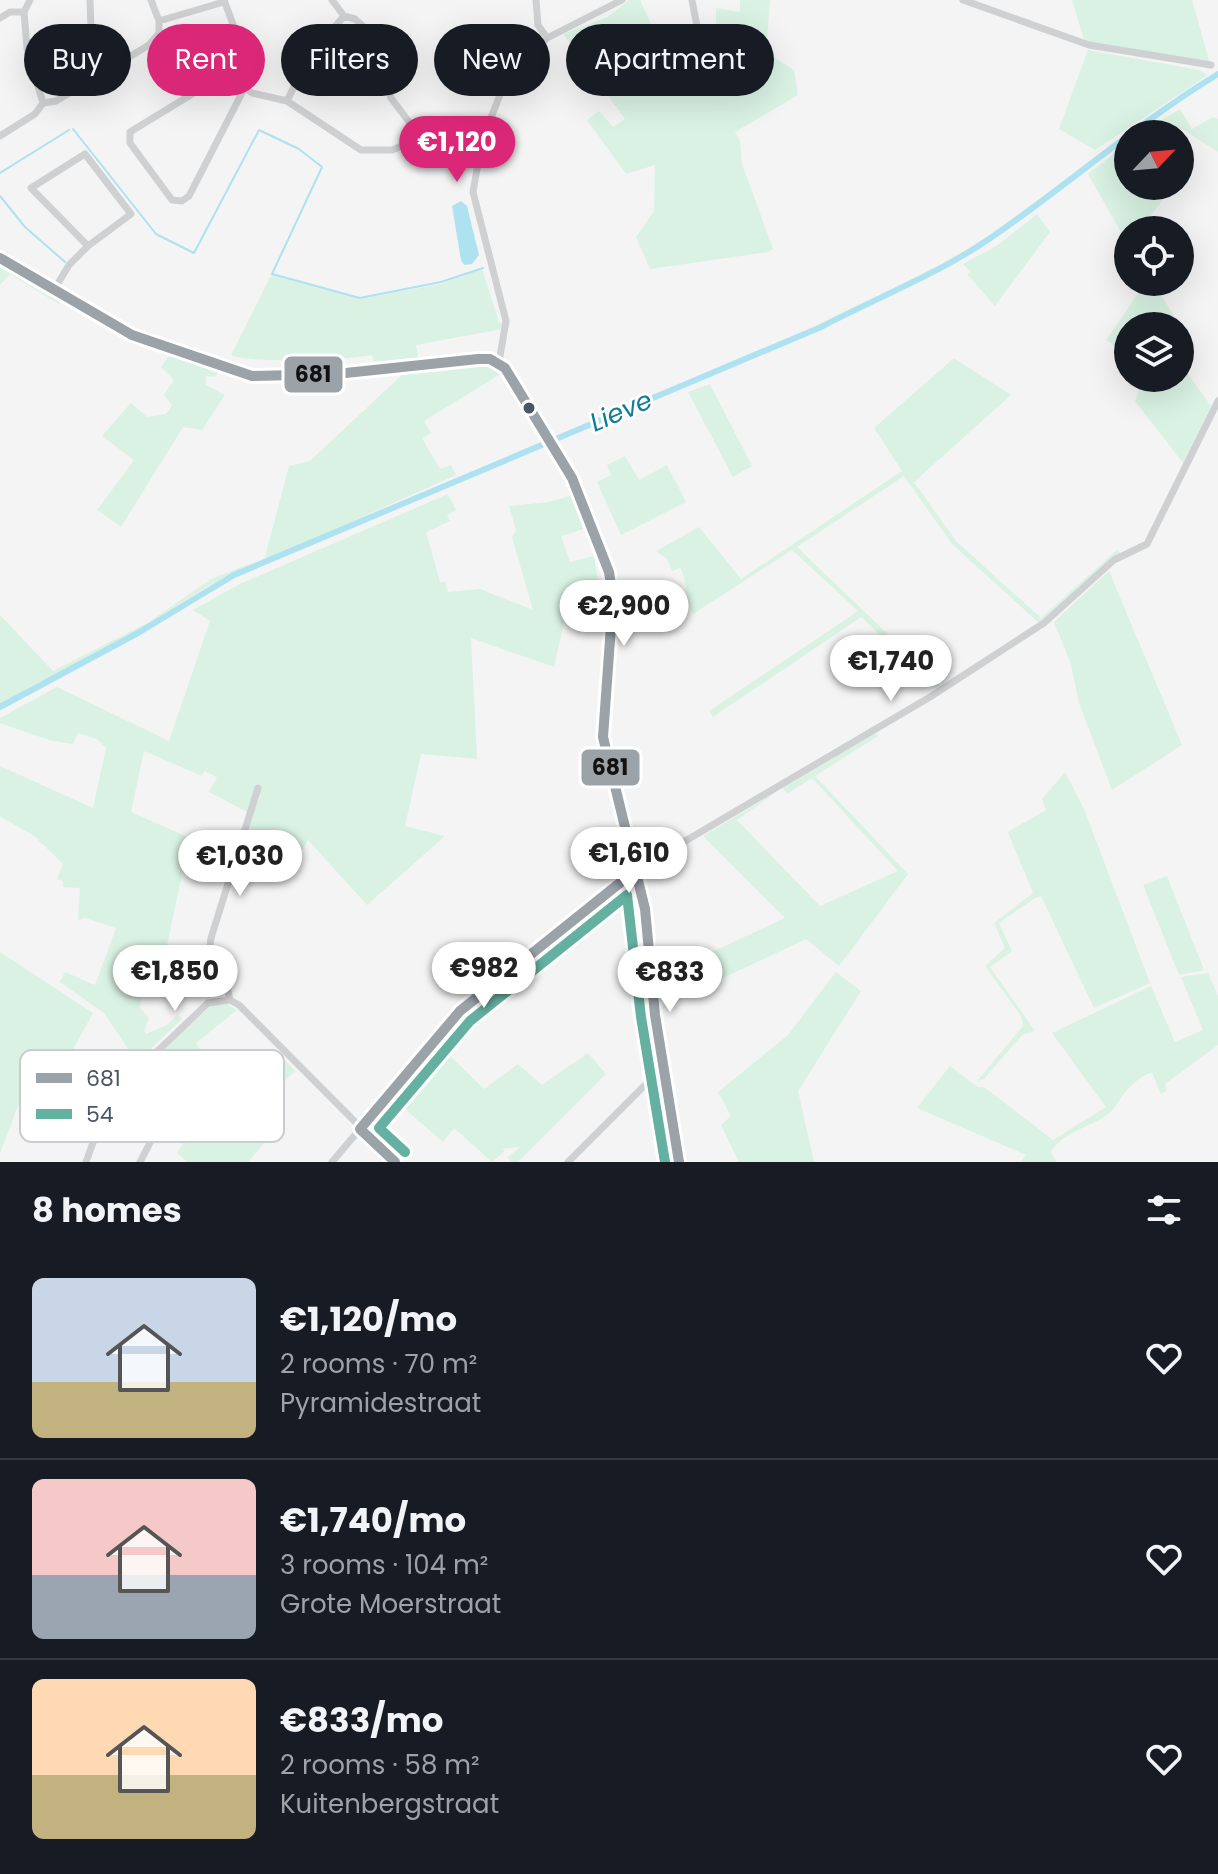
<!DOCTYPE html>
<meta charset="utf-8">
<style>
body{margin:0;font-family:Poppins,sans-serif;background:#242831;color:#f1f3f6;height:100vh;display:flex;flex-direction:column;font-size:30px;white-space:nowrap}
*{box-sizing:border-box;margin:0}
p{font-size:26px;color:#9ea1a6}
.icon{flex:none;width:44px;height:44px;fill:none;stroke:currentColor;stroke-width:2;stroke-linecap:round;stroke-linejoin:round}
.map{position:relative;height:1162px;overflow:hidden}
.details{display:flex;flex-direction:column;background:#171b24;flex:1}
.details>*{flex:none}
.banner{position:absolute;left:24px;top:24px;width:800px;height:72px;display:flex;gap:16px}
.needle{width:52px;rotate:64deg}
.buttons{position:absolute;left:1114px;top:120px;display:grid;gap:16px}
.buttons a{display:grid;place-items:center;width:80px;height:80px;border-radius:50%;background:#171b24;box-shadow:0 8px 32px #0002;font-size:40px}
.price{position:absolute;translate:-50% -68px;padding:0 18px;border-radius:28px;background:#fff;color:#222;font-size:26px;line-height:52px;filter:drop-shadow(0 2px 4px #0008)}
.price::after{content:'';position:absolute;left:50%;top:48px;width:24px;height:18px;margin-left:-12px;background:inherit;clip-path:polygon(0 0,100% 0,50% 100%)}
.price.active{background:#db2777;color:#fff}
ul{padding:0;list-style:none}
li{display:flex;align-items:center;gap:24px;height:200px;padding:0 32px}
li+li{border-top:2px solid #363941}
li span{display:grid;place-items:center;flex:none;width:224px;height:160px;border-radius:12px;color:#555}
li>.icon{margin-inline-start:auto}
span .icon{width:96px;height:96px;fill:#fffc;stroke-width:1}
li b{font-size:34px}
h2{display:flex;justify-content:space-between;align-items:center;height:96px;padding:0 32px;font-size:34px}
.pill{padding:0 28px;border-radius:36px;background:#171b24;box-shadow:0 8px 32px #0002;font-size:28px;line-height:72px}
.pill.active{background:#db2777;color:#fff}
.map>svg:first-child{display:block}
</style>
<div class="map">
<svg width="1218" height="1162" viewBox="0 0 1218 1162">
<rect width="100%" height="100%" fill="#f4f4f4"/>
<path fill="#d9f2e3" d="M629,0H640L667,59L716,41V8L740,12V0H770L766,52L794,70L798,95L735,132L740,141L742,164L773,249L768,252L650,269L636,237L654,211L655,165L626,174L587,120L599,111L613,127L625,119L563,34L608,17Z
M1072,0H1192L1210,64L1085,43Z
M1088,50L1199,70L1208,75L1095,150L1059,129Z
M1180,109L1192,129L1213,117L1218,119V152L1182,129L1179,134H1159L1152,126Z
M1125,145L1128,147V186H1173L1140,230H1128V244L1088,174Z
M1037,214L1050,232L995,306L967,274L970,272L963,264L998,245Z
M0,261L62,299L59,304L10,274L0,285Z
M482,269L499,322L503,323L502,329L416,345L419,363L375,368L372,355C348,360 251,364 231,355L271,275L361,299L441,284Z
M1146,282H1153L1176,319L1173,326H1128V378H1180V363L1211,406L1183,463L1135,401L1141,387L1118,373L1127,354L1106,340Z
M170,355L218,373L215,377L206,376V385L225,395L202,430L183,427L121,527L97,510L134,460L102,436L131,403L147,417L166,414L172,406L164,394L174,380L161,367Z
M954,358L1011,395L914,482L956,541L1041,618L1117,550L1122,554L1039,623L952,544L904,476L797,547L940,684L936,688L861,617L713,717L709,711L858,611L792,550L693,614C683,598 689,583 680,568L672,571L667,559L656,551L699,527L741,579L902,471L874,428Z
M486,365L502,373L424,421L431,433L422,438L440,469L451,465L456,475L264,561L289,466L310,461L406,371Z
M710,384L752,466L733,477L688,392Z
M625,456L639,480L667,465L686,502L621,535L597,482L611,475L607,465Z
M448,494L456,510L447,515L450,521L426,532L440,582H445L448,592L480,589L533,610L512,537L516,530L509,506L549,502L573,495L587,528L561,536L570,562L594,556L599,586H583L580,621L565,618L554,667L471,638L477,759L421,754L405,826L445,836L367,905L308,840L290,870L240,854L261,785L258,784L247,812L209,792L217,777L204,771L202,776L144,751L131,812L190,838L167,945L207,966L184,959L173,979C158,985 140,988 140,1008L149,1018L144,1031L146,1034L167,1025L178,1014L182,1019L137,1062L104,1013L60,982L65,972L95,985L116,928L85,918L78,920L80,888L63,887V881L57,879L63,864L34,836L0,816V766L93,808L106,748L97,739L78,733L73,744L49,740L0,723V718L57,687L169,741L210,621L193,610L240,584Z
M259,560L205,588L124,639L0,704V615L53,671L149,622L211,579Z
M1109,571L1182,745L1112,790L1079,703L1071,664L1054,622Z
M876,733L878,736L815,776L908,874L839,966L806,939L702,988L697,959L785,918L703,836L778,791L737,820L820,906L898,871L812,778L787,794L783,788Z
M1065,772L1084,809L1150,983L1094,1008L1041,896L1035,898L999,923L1012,951L990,967L1035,1031L1022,1035L984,1079L977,1081L1023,1026L1021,1016L985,966L1005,948L994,923L1033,893L1008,832L1046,810L1042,799Z
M1167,876L1204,970L1179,975L1143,885Z
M0,952L93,1013L57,1078L61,1080L49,1116L18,1106L0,1153Z
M836,972L861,991L798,1091L814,1162H739L721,1125L731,1116L718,1092L788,1035Z
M1208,973L1218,996V1045L1165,1084L1166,1091L1161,1094L1152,1072C1136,1078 1124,1092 1117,1104C1103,1127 1065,1127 1051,1152L1056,1162H1020L1026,1155L917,1108L950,1066L978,1087H984L1053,1140L1106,1107L1052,1033L1151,986L1175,1042L1203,1030L1181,977Z
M227,1004L237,1010L196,1043L204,1055L185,1072L192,1078L207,1064L223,1079L216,1089L219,1092L228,1082L245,1099L285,1060L295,1071L256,1109L259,1124L271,1135L248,1162H187L177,1153L209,1101L179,1078L167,1088L140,1070L211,1006Z
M437,1043L484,1089L518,1064L542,1085L588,1053L606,1074L518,1162H510L508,1157L520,1147L502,1149L505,1151L492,1162L454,1128L443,1142L390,1096Z"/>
<path fill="#aee2f0" d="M461,201L467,206L479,255L472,264L464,265L461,260L452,206Z"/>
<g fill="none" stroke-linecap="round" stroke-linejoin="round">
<path stroke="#aee2f0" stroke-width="2" d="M73,129L156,234L194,253L259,130L299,149L322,167L272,274L360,298L441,282L483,268
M0,173L69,130
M0,196L25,227L65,262"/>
<path stroke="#aee2f0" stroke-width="6" d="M0,707L138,633L234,575L821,327C876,298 938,274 989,239C1067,186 1137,123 1218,74"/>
<path stroke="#ced0d2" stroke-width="7" d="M90,0L91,29L101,73
M151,0L159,21
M224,0L234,27L225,74L252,93L287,101L361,150H392L421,138
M332,0L344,16L355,19L375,37L391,98L421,138L449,152L477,156
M536,0L538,25L547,38
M692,0L700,42
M963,0L1089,45L1211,65
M24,12L27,48L43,103
M0,18L10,12H24L30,0
M225,74L130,132V143L172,200L182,201L189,196L244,89
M287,101L307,60L344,16
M0,136L35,114L43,103L56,101L149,45L159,33V21L224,2
M0,258L132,335L252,376L336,374L478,359H490L505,368C544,421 609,533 613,598L603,737L645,909L655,1015L679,1162
M54,290L69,265L88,246L131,214L85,154L31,188L88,246
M499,362L506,321L473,192L482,141L503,87L547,38L622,0
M258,788L211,938L208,960L227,986L230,1000L239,1005L395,1162
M86,1162L106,1107L125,1082L208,1003L230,1000
M140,1162L165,1114
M332,1162L460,1011L636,870L930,697L1044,623L1114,560L1147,544L1218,401
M568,1162L656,1074L665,1072"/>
<g stroke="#fff" stroke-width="16">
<path id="bus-1" d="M0,258L132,335L252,376L336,374L478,359H490L505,368L572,478L609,572L613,598L603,737L645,909L655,1015L679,1162
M395,1162L360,1129L460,1011L636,870"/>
</g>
<g stroke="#fff" stroke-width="16">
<path id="bus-2" d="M405,1152L379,1128L470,1021L627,895L641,1017L665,1162"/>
</g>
<use href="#bus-1" stroke="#9ba2a8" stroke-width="10"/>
<use href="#bus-2" stroke="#64b0a1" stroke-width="10"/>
</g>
<circle fill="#4a5661" stroke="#fff" stroke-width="3" cx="529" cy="408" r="7"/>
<g text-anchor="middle" stroke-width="6" stroke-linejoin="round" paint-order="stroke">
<g font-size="26" font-style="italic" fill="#0c7c9b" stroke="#fff">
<text transform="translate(621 411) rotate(-23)" y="9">Lieve</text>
</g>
</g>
<rect x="20" y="1050" width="264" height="92" rx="12" fill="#fff" stroke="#c9ccd0" stroke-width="2"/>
<rect x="36" y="1073" width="36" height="10" fill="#9ba2a8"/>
<rect x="36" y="1109" width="36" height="10" fill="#64b0a1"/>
<g font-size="22" fill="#4a5661">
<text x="86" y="1086">681</text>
<text x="86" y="1122">54</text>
</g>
<g stroke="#fff" stroke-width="3">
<rect x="283" y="355" width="61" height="39" rx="8" fill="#9ba2a8"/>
<rect x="580" y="748" width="61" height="39" rx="8" fill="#9ba2a8"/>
</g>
<g font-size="22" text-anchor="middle" font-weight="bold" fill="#111">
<text x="313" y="382">681</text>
<text x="610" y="775">681</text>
</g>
</svg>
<div class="buttons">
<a><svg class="needle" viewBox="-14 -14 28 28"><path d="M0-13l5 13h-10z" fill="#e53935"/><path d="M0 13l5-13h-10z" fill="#9ea1a6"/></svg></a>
<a><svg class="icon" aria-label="locate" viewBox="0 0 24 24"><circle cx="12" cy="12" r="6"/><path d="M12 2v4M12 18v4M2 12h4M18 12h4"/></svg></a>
<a><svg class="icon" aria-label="layers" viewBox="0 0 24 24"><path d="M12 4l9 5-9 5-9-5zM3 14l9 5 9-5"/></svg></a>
</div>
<b class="price active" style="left:457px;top:184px">€1,120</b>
<b class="price" style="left:624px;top:648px">€2,900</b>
<b class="price" style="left:891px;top:703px">€1,740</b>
<b class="price" style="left:629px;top:895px">€1,610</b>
<b class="price" style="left:240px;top:898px">€1,030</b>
<b class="price" style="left:484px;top:1010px">€982</b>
<b class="price" style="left:175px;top:1013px">€1,850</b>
<b class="price" style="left:670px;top:1014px">€833</b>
<div class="banner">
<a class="pill">Buy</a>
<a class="pill active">Rent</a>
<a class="pill">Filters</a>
<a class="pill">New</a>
<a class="pill">Apartment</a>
</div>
</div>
<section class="details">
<h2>8 homes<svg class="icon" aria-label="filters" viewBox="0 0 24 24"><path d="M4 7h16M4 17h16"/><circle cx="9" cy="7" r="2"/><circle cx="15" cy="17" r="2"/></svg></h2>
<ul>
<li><span style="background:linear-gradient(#c9d6e8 65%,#c2b280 0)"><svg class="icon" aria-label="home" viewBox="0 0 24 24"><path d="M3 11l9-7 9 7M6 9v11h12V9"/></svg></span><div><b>€1,120/mo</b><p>2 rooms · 70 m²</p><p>Pyramidestraat</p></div><svg class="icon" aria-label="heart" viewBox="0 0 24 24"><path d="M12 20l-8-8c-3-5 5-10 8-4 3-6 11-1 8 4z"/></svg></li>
<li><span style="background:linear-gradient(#f6c9c9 60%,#9aa5b1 0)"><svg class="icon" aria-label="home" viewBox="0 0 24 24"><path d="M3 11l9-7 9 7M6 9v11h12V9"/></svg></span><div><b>€1,740/mo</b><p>3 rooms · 104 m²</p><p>Grote Moerstraat</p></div><svg class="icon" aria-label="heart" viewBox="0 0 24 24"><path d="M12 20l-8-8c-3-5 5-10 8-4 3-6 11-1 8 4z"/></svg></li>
<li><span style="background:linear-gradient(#ffd9b3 60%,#c2b280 0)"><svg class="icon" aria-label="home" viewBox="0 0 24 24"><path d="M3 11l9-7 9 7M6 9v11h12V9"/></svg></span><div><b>€833/mo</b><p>2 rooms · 58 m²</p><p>Kuitenbergstraat</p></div><svg class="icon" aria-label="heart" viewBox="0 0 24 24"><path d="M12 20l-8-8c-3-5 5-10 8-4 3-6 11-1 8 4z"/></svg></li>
</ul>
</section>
